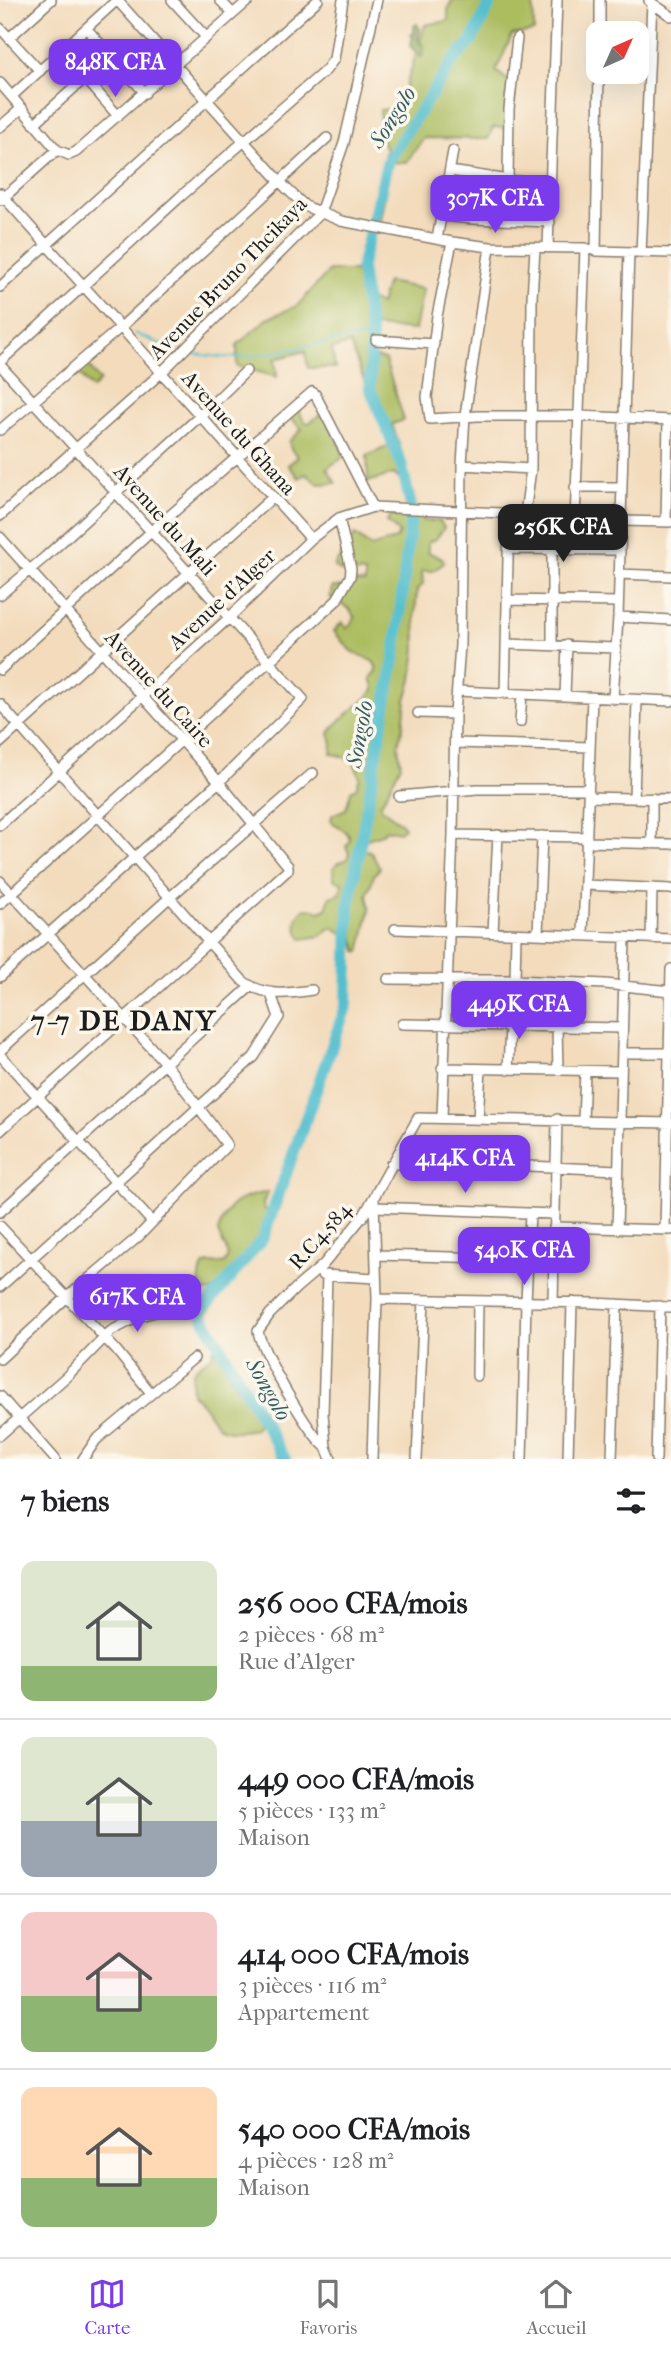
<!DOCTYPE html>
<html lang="fr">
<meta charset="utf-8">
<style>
body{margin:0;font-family:"IM FELL French Canon",serif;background:#f2f2f2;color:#202124;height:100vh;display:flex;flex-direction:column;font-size:26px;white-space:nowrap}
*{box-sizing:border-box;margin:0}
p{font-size:23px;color:#757577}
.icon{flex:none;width:38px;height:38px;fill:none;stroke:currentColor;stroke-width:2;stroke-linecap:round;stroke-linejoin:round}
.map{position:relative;height:1459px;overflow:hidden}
.side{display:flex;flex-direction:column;background:#fff;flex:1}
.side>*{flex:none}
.needle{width:46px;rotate:45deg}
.controls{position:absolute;left:586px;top:21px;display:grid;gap:14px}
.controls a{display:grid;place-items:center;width:63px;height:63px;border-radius:14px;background:#fff;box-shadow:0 7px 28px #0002;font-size:35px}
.price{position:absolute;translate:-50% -60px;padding:0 16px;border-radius:14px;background:#7c3aed;color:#fff;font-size:23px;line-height:46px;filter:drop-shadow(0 2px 4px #0008)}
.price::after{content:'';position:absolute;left:50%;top:42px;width:21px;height:16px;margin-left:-10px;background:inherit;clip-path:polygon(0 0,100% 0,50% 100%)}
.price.on{background:#222;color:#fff}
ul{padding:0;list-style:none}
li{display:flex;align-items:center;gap:21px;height:175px;padding:0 21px}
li+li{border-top:2px solid #e0e0e0}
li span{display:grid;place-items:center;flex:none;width:196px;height:140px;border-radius:14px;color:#555}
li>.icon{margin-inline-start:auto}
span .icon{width:84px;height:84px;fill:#fffc;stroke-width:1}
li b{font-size:30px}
h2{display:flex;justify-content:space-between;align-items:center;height:84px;padding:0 21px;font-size:30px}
.tabs{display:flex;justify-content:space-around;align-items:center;height:98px;border-top:2px solid #e0e0e0;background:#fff;font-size:19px;color:#757577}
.tabs a{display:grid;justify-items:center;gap:4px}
.tabs .on{color:#7c3aed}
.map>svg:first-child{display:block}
</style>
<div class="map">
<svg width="671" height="1459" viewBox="0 0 671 1459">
<rect width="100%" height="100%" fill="#fbf7ec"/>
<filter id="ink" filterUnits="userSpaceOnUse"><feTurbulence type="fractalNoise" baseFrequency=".0143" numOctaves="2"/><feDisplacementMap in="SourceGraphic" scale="14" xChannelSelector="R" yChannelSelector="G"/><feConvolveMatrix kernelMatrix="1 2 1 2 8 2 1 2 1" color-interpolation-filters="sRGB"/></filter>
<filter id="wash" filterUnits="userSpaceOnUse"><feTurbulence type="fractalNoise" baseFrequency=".00686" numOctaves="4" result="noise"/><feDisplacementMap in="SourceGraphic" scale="28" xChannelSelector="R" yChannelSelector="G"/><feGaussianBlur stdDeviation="1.57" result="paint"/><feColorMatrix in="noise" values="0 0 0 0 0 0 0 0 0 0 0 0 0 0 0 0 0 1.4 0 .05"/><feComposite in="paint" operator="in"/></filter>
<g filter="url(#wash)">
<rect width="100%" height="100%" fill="#f3dbbc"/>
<path fill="#acbd60" stroke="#646c3e" stroke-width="2" d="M452,0H533L534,31L512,35L496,71L510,82L506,128L493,127L488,139L424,138L406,163L391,162L380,220L370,216L386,149L380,135V110L399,108L425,25L448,21V10Z
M329,271H356L361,297L380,304L387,282L423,289L415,330L374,327L375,357L385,360L404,420L392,424L401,450L413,500H408L402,482L394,474L368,482L367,456L389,446L350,344L332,349L335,368H308L305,351L275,359L277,377L237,366V345L268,318L297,306Z
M86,363L100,381L92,389L77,371Z
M297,409L305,422L309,423L324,412L343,453L341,459L327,468L336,483L319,484L306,474L299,478L288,465L298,457L291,449L289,442L302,429L289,416Z
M391,515L423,516L424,521H440L444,528L436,539L428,542V552L443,559L444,563L433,571H422L423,584L417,590L415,614L416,649L412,680L406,700L403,727L398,745L401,765L381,804V808L401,823L404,828L399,832L386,829L382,834L364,840L363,843L364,850L370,851L380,868L374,875L367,895L370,909L360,952L357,951C352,934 350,912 353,894C356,878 362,866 360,849L400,651L403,602L398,606C394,630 394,656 389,680C374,753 363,828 348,901L346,920L349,937L332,927L320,936L302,939C295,929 294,918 304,909H315L320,912L326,909L330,897L339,894L343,884L334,879L333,868L338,863L347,859L349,853L346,847L350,840L348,834L331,821L332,815L346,809L351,791L356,788L360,777L353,760L331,753L332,743L329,733C336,720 374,695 374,689C374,685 372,681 371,678L377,671C375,657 365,659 355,653C347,648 340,638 334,631L342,622L347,628L355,618L349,609L330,597L332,587L347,588L356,582L365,583V573L340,571L334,566L355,535L371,547L396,539L399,533L387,522Z
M268,1192L263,1203L264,1209L271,1211C268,1219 266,1229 262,1236C255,1248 225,1282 214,1289C195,1301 199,1275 203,1266L209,1263L223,1264C234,1255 222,1245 218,1232C227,1202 238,1198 268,1192Z
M214,1348C224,1359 228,1374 237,1387C244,1398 255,1407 261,1419L255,1429C204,1438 221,1417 192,1394C190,1369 193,1369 212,1356Z"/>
<path fill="#89a456" stroke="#526039" stroke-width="2" d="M417,24L420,29L418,39L424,47L421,57L410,46L413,37L411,35L414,33V26Z"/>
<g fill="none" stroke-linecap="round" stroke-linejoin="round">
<path stroke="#54bfce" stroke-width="2" d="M134,333L172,349
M188,353C205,355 225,359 242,357C286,353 327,340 371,336"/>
<path stroke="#54bfce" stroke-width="12" d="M285,1459L201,1313L263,1238L347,1004L349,906L395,654L412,510L401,463L370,388L371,336L361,268L388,160L453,61L471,42L492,0"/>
</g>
</g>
<g filter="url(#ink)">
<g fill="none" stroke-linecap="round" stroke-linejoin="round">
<g stroke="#887c6c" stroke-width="12">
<path id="minor" d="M117,0L287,189L305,206L341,221L452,242L490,247L585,248L596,251L671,253
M172,0L206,37
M220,0L233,14
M649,1L671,16
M0,28L40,71
M86,28L145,93
M600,33V0
M9,38L51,0
M62,51L118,116
M0,83L57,150L69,155L76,152L249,0
M12,96L117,0
M34,124L85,78
M0,127L22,108
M450,171L550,186
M508,179L509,109L517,38
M0,193L311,539
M1,200L57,150
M442,216L473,219L550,222
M437,239L453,151
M452,242L437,316L427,397L430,419L478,416H579L671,420
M548,247L557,0
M596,251L599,72
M641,253L652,3
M0,287L318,0
M376,340L434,344
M0,362L180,197L326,70L334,59L343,0
M0,365L303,699L219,782L0,977
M0,430L121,327L327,138
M462,465L531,469
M575,487H621
M0,516L161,373L320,213L344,143L377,0
M619,521L670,522
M666,522L668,420
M0,537L219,782L288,866V870L0,1131
M509,549L618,550
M574,549L585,248
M552,550V645
M618,574L671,576
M0,595L45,557L200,416L246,371
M508,600L618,602
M618,617L671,620
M507,644L616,648
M0,670L152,531L312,392L315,394L373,507
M457,691L671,701
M505,694L509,515
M565,696L567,645
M613,699L618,617L629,252
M0,704L243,981C265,997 286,994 312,990
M418,713L455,714
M520,722L522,694
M0,743L273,497
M455,743L590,747
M399,796L477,789H588
M588,797L671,799
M634,798L637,700
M0,825L230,617L311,539L339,518L373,507L525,514L531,469L532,298L535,248
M453,835L587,837
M586,842L671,844
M652,844V798
M0,881L165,1063L227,1145L138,1237L66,1298L0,1359
M585,885L671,889
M0,904L336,601L350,577L351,569L339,518
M395,929L671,939
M493,932L498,835
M538,934L542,836
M583,934L592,697
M651,939L652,888
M388,979L515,980L605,984L670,991
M515,980L516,934
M402,1024L622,1028
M525,1026L528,981
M557,1027L558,1070
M0,1051L169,898L313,773
M622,1053H668
M0,1055L152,1222
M442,1068L620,1071
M508,1070L510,1026
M442,1117L453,835L455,714L460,645L462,465L465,416L490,247
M478,1119L481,1069
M583,1120L585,1072
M391,1164L460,1163L618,1170
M375,1207L554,1214
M0,1212L250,987
M0,1226L116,1350L151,1393
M554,1227L671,1230
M617,1229L625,938
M665,1230L671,969
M376,1255L527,1259
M322,1275L376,1278
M327,1275L323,1414L326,1447L331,1459
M0,1287L254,1057L279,1017L271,994
M377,1299L594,1303L671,1307
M553,1302L557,1119
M477,1376L478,1301
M0,1396L55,1459
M0,1435L67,1376L111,1331L140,1316L159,1311
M326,1447C309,1435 261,1351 258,1331L270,1314L296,1288L323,1265L364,1215L418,1118L671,1123
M83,1459L96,1440L194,1358
M372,1459L377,1299L374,1200
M417,1459L424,1300
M522,1459L526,1302L530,1213
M568,1459L572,1302
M612,1459L617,1304
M656,1459L660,1306"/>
</g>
<use href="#minor" stroke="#fff" stroke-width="9"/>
</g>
</g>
<g text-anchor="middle" stroke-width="7" stroke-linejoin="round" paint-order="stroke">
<g font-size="21" fill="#1c1c1c" stroke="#fbf7ec">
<text transform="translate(228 278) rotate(-46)" y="7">Avenue Bruno Thcikaya</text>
<text transform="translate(239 433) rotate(48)" y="7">Avenue du Ghana</text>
<text transform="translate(165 520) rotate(48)" y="7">Avenue du Mali</text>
<text transform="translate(222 599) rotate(-43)" y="7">Avenue d'Alger</text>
<text transform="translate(159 689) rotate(48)" y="7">Avenue du Caire</text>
<text transform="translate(320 1236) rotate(-48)" y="7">R.C4.584</text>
</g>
<g font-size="23" font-style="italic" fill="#325d63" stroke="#fbf7ec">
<text transform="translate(392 117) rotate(-58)" y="8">Songolo</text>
<text transform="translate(359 734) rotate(-80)" y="8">Songolo</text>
<text transform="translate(269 1389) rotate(60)" y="8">Songolo</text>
</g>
<g font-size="28" font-weight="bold" letter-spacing="2" fill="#1c1c1c" stroke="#fbf7ec">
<text x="124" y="1030">7-7 DE DANY</text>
</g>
</g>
</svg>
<div class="controls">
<a><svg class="needle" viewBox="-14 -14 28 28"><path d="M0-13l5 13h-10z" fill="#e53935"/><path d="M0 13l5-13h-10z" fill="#757577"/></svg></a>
</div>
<b class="price" style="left:115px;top:99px">848K CFA</b>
<b class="price" style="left:495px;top:235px">307K CFA</b>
<b class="price on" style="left:563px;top:564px">256K CFA</b>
<b class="price" style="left:519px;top:1041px">449K CFA</b>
<b class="price" style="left:465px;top:1195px">414K CFA</b>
<b class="price" style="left:524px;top:1287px">540K CFA</b>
<b class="price" style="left:137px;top:1334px">617K CFA</b>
</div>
<section class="side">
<h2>7 biens<svg class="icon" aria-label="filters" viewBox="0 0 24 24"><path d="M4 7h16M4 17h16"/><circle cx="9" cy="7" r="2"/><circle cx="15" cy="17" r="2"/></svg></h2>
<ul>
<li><span style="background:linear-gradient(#dfe7d0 75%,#8fb573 0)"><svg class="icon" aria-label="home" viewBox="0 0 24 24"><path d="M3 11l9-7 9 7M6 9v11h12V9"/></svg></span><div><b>256 000 CFA/mois</b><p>2 pièces · 68 m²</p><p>Rue d'Alger</p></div></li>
<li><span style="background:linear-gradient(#dfe7d0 60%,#9aa5b1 0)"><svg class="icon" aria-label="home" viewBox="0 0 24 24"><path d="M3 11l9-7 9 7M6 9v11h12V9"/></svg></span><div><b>449 000 CFA/mois</b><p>5 pièces · 133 m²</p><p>Maison</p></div></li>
<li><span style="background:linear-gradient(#f6c9c9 60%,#8fb573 0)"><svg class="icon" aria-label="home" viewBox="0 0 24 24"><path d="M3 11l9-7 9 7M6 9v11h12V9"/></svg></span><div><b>414 000 CFA/mois</b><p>3 pièces · 116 m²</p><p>Appartement</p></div></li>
<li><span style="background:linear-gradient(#ffd9b3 65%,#8fb573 0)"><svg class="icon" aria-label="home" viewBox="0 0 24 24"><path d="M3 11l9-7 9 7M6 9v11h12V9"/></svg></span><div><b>540 000 CFA/mois</b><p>4 pièces · 128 m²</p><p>Maison</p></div></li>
</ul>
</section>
<nav class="tabs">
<a class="on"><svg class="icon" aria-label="map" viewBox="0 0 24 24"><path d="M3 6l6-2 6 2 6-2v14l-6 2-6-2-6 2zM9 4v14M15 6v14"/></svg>Carte</a>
<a><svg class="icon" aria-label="saved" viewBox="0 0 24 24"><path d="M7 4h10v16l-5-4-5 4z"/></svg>Favoris</a>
<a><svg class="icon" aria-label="home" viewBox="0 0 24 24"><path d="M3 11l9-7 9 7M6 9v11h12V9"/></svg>Accueil</a>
</nav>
